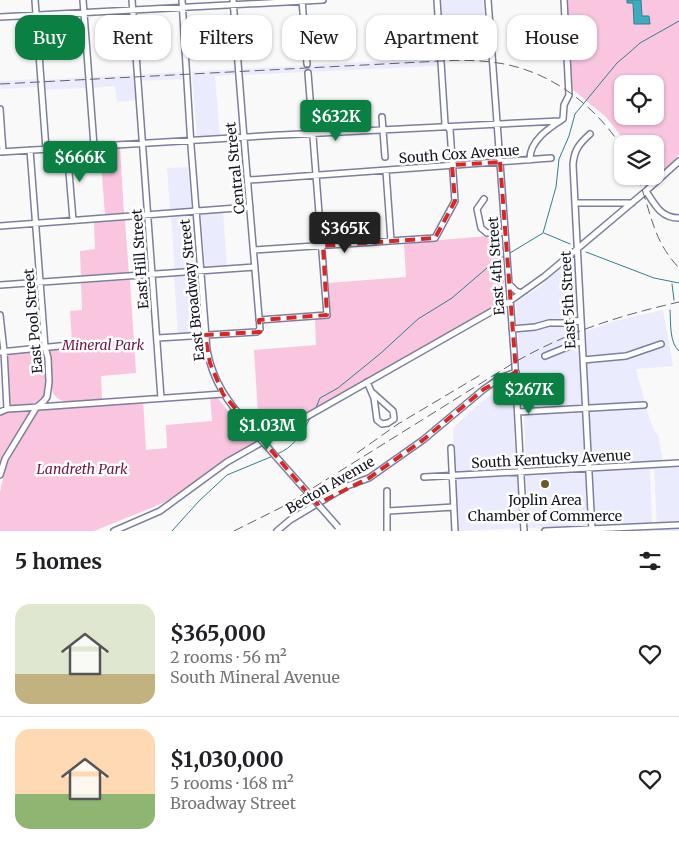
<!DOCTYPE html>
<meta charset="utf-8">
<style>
body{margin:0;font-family:Merriweather,serif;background:#f2f2f2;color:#202124;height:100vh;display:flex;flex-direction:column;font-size:19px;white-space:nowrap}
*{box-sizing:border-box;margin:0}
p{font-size:16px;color:#757577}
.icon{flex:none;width:28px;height:28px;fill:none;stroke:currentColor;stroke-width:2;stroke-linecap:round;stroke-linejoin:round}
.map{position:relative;height:531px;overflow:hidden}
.details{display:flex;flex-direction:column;background:#fff;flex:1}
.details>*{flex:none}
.guide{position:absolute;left:15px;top:15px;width:650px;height:45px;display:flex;gap:10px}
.buttons{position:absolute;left:614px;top:75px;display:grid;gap:10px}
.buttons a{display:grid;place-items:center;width:50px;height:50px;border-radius:10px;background:#fff;box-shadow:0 1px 4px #0004;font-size:25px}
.price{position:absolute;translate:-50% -42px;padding:0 11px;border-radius:5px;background:#0b8043;color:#fff;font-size:16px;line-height:32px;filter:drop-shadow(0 1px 2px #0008)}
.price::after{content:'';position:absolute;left:50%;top:30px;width:15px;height:11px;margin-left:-8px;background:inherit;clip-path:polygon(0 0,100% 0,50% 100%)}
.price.selected{background:#222;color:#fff}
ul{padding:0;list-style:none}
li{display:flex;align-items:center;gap:15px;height:125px;padding:0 15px}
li+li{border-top:1px solid #e0e0e0}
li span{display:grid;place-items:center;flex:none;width:140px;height:100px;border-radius:15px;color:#555}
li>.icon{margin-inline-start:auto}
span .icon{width:60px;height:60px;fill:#fffc;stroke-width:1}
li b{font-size:21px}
h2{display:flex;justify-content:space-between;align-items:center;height:60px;padding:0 15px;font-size:21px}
.chip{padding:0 18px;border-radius:15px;background:#fff;box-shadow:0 1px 4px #0004;font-size:18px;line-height:45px}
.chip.selected{background:#0b8043;color:#fff}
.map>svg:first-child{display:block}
</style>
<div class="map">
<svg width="679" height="531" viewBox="0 0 679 531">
<rect width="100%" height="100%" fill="#f9f9f9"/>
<path fill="#eaecfd" d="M439,0H483L487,52L471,50L443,51Z
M437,58L438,66L242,75L241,69Z
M234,69L235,75L215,76L220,137L197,138L192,72Z
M183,72V79L140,81V74Z
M135,75L137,100L117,102L115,86L92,88L91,77Z
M86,77L87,88L44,90V80Z
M38,79L39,87L1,89L0,81Z
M188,167L191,207L170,209L167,168Z
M223,211L227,268H205L201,215Z
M190,215L192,217L196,268L195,269L175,272L171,216Z
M570,261L573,263L575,267L582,404L578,406L525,408L522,405L516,305L517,302L541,286L565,262Z
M194,275L196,277L200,330L197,332L178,334L174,276Z
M663,310L673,366L636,369L645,402L588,405L583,332L615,321Z
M512,382L516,468L455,472L453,428L482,401Z
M646,407L654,431L658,434L663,462L591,464L588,411Z
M582,411L585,465L526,468L524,414Z
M679,466V531H657L654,468Z
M650,468L652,523L595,525L594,523L591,473L593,471Z
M585,472L588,526L528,528L526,474Z
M517,475L520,528L459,531L456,479Z"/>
<path fill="#f9c5df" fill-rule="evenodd" d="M566,0H679V154L667,168L645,187L641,176H655V144H627L606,117L571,88ZM622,84H655V116H622Z
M120,148L124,213L105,215L100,149Z
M125,220L129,275L81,278L80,251L95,249L94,222Z
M500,235L505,294L501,302L238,453L163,503L94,531H0V492L6,465L38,410L143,400L146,450L167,448L166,425L212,421L210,396L217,397L248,436L259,429L254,350L316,345L315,319L326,318L330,312L328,283L406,277L404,243Z
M130,280L136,373L101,376L102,399C87,400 57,409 52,390L47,344L72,342L70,311L82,310L81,283Z
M41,350L44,353C46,365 51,394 40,402C34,406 19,405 12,405L10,402L7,354Z
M28,408L29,413L2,457L0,463V412Z"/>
<path fill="#3eacbe" stroke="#317f8f" d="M627,0H641L642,16H649L650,24H634L633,3H627Z"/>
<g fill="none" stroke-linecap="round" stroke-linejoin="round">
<path stroke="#317f8f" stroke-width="1" d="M544,233L570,244
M586,252L654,278L679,283
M510,253L543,233L556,187L559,159L569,136L575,114L617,63L630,52L640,43L679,21
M672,284L674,300
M670,310C671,322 669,343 679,351
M315,410L320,398L338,388L381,353L418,319L452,298L495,261L504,256
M277,454C293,448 303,433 310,418
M172,531L199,501L227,475L273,456"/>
<g stroke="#7b7f9d" stroke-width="8">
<path id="minor" d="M35,0L46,149
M83,0L94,146
M132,0L161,398
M182,0L191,146L207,350C213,382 228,402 248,425
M302,0L307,64
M488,0L515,366L524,531
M0,17L323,0
M0,109L3,152
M382,117L385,157
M590,134C579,144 574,150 573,165L592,531
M281,135L560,121
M67,148L73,220
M0,152L279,135
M530,160C529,141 549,128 563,119L564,105L569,95L564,0
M386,171L391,241
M249,180L551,158
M646,191C655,205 661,218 679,218
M484,199L477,209L481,228L487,233L505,232
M575,203H632
M0,226L250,207
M254,250L435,238L455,201L450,130L445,124L437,0
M509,284L516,291L521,293
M0,285L255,267
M0,315L4,351L7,409
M259,320L327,315L308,73
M512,329L535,327L549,323H566L581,320
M158,338L257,332L260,329C251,219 241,110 233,0
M0,352L69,345
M545,356L582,341
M583,360L626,356L661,344
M367,382L374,398L377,420L382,424L388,423L394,419L393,411L373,393
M0,412L7,409L24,408L223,394
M518,412L644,405
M451,448L455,531
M0,475L5,459L36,408L44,401L47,397L49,382L48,358L45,347L30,150
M424,477L679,463
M387,491V531
M388,511L454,507
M114,531L160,511L227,462L510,301L545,276L646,191L679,161
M277,531L290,520L347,486L369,478L423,440L484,389L500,378L516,372
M545,531L679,525"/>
</g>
<use href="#minor" stroke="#fff" stroke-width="5"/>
<path stroke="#62636b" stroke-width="1" stroke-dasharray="10 5" stroke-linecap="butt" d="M0,84L441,61C458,60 475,60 491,62C546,68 592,102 622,147
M637,176C652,212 651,238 679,268
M357,453L398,424L482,374
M234,531L284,506L515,362C570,331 618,316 679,302"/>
<g stroke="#7b7f9d" stroke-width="8" stroke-linecap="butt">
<path id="minor-bridge" d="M248,425L338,527"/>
</g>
<use href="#minor-bridge" stroke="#fff" stroke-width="5"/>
</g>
<path fill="none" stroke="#d62828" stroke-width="4" stroke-dasharray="10 6" stroke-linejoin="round" d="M500,162L516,372L484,389L423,440L369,478L317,504L223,394L210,363L205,335L260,332L259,320L327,315L323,246L435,238L455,201L452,165Z"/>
<circle fill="#6a5926" stroke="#fff" stroke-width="2" cx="545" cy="484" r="5"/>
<g text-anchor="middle" stroke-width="5" stroke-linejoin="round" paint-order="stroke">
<g font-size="14" fill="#141521" stroke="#fff">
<text transform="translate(459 154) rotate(-4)" y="5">South Cox Avenue</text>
<text transform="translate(235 168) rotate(-96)" y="5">Central Street</text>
<text transform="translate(140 259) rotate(-94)" y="5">East Hill Street</text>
<text transform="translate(496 266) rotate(-94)" y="5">East 4th Street</text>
<text transform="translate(192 290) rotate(-96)" y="5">East Broadway Street</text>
<text transform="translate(568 300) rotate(-93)" y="5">East 5th Street</text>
<text transform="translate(33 321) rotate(-95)" y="5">East Pool Street</text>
<text transform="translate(551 459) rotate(-3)" y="5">South Kentucky Avenue</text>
<text transform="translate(330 485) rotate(-30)" y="5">Becton Avenue</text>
</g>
<g font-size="14" font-style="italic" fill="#6b164b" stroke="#fff">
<text x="103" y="350">Mineral Park</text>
<text x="82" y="474">Landreth Park</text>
</g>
<g font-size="14" fill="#141521" stroke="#fff">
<text x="545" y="505">Joplin Area<tspan x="545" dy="16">Chamber of Commerce</tspan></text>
</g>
</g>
</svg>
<div class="buttons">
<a><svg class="icon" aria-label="locate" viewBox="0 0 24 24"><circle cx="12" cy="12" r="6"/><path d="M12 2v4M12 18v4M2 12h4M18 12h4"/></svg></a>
<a><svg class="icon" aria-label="layers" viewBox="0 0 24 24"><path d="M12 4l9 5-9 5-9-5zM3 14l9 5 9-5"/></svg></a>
</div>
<b class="price" style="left:336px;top:142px">$632K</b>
<b class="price" style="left:80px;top:183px">$666K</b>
<b class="price selected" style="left:345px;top:254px">$365K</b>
<b class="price" style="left:529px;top:415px">$267K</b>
<b class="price" style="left:267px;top:451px">$1.03M</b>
<div class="guide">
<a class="chip selected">Buy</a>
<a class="chip">Rent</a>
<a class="chip">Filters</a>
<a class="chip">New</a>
<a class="chip">Apartment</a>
<a class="chip">House</a>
</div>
</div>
<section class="details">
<h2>5 homes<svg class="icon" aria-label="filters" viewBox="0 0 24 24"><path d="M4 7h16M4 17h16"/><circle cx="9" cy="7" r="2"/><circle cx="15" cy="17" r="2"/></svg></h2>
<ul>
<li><span style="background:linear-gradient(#dfe7d0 70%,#c2b280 0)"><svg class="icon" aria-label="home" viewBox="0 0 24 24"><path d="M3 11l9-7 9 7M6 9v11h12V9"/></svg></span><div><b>$365,000</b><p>2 rooms · 56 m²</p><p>South Mineral Avenue</p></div><svg class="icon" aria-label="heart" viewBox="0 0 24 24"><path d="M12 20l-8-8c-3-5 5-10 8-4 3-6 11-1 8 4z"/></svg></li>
<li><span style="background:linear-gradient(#ffd9b3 65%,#8fb573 0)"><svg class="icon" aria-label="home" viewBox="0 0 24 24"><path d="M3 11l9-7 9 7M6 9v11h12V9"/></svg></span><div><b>$1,030,000</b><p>5 rooms · 168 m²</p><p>Broadway Street</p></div><svg class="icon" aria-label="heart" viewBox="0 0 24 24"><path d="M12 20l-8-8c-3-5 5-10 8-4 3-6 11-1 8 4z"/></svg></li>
</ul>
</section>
